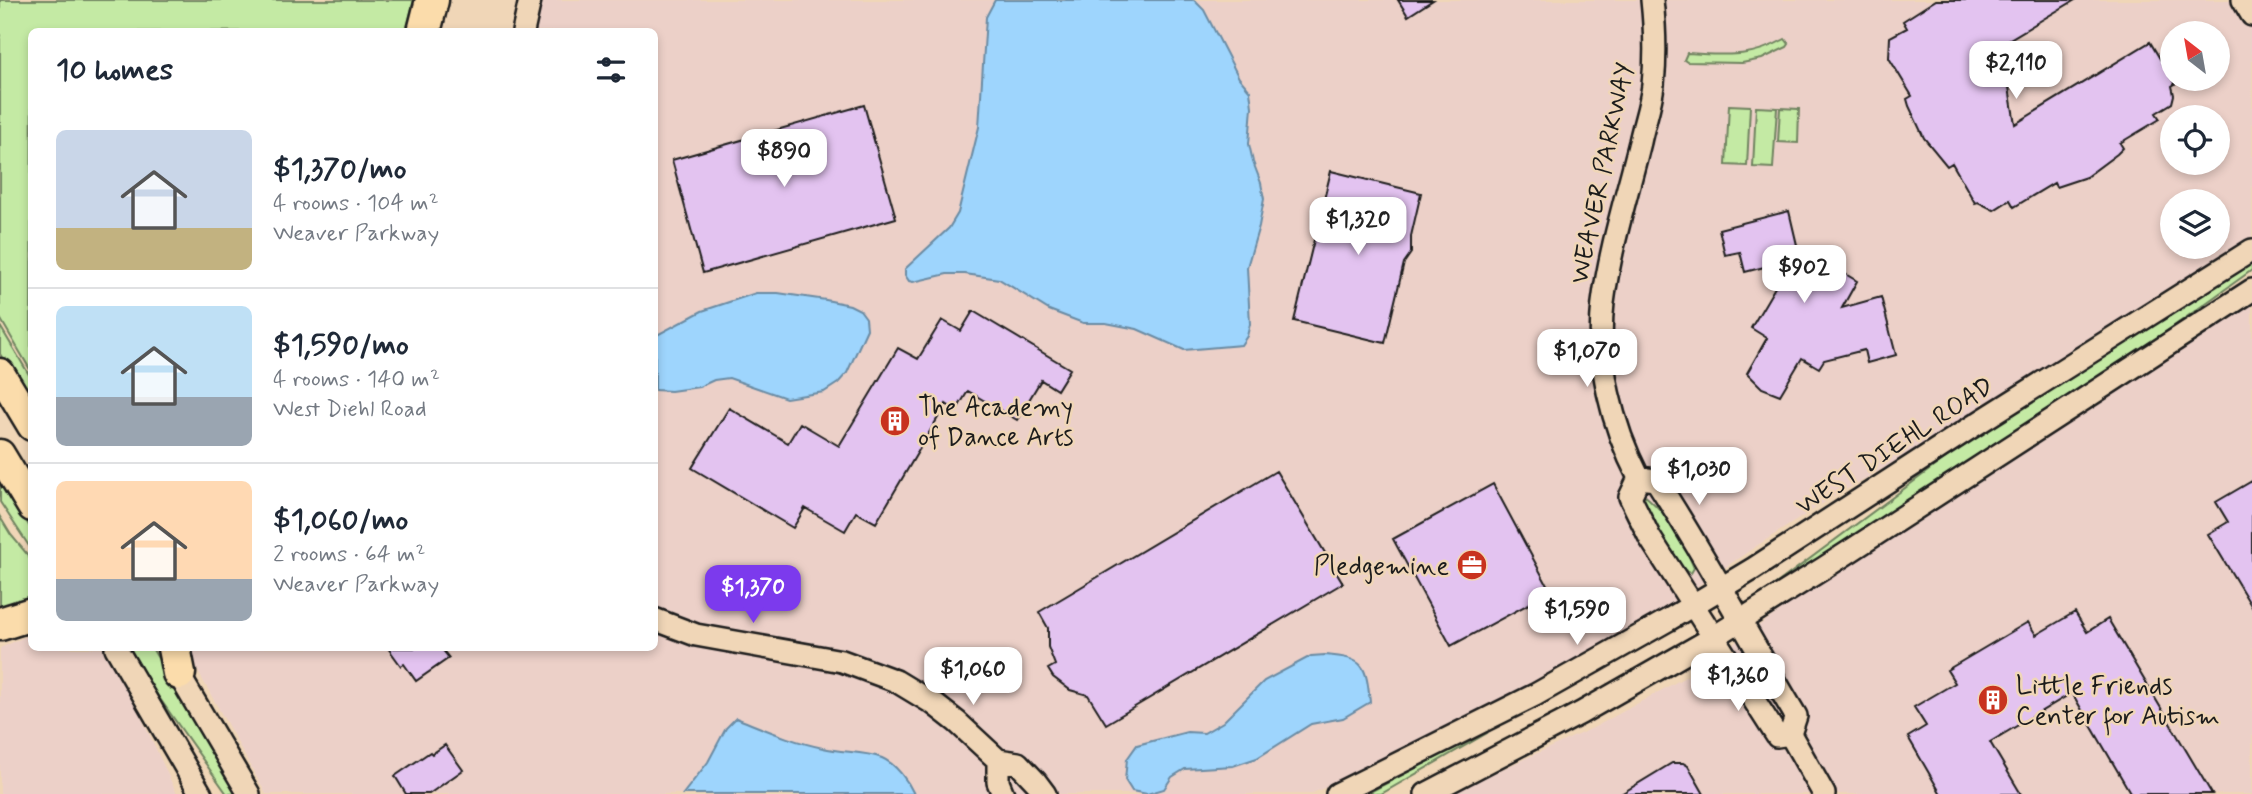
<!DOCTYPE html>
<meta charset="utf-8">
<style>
body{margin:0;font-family:Mynerve,sans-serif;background:#f6f6f7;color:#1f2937;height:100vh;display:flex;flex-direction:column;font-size:26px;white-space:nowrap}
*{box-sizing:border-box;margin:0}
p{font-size:23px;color:#747a83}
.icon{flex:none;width:38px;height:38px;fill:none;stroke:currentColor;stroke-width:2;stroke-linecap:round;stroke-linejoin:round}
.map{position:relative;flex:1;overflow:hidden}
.drawer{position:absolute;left:28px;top:28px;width:630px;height:623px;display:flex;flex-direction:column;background:#fff;border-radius:10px;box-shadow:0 4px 10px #0003}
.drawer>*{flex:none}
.needle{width:46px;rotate:329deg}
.buttons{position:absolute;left:2160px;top:21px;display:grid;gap:14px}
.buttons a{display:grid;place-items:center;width:70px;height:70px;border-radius:50%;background:#fff;box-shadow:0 4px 10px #0003;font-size:35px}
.price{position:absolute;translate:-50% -60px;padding:0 16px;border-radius:14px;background:#fff;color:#222;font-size:23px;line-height:46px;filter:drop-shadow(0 2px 4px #0008)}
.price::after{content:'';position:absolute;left:50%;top:42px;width:21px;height:16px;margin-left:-10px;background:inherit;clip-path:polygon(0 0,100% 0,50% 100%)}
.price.on{background:#7c3aed;color:#fff}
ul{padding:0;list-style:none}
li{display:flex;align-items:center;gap:21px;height:175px;padding:0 28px}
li+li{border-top:2px solid #e0e1e3}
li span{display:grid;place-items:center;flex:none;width:196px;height:140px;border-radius:10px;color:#555}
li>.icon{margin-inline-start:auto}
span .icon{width:84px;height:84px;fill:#fffc;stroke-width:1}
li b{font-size:30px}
h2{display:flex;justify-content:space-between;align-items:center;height:84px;padding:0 28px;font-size:30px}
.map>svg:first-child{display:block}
</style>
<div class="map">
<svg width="2252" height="794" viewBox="0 0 2252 794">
<rect width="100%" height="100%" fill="#f0d6b7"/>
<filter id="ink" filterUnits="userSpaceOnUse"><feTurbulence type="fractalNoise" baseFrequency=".0143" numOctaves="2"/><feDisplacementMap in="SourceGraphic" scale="14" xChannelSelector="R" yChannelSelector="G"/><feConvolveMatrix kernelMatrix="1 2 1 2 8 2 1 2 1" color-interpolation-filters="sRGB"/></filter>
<g filter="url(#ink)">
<path fill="#ecd0c8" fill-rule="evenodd" d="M517,0H2252V240L1962,424L1833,497L1758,545L1648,620L1526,689L1365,771L1310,794H266L185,648H654V32L510,31ZM2172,33H2217V79H2172ZM2172,117H2217V163H2172ZM2172,201H2217V247H2172Z
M2252,303V794H1447L1595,727L1689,675L1788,605Z
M31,634L32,648H103L130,693L177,794H0V648Z"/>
<path fill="#c4eaa4" stroke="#708360" stroke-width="2" d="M0,0H414L406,31L32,32L31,371L0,318Z
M1785,39L1789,44L1787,47L1762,59L1742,63L1687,62L1684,60L1687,53C1726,55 1749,59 1785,39Z
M1729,105L1750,106L1747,166L1726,165Z
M1756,107L1777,108L1773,168L1753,167Z
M1780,108L1799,109L1798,143L1778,142Z
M2252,261V270L2121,364L1766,594L1765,592L1971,439Z
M0,326L31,378V406L0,354Z
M0,476L31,529V549L0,502Z
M1643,494C1670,516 1681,536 1694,568L1691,573C1670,566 1648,515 1640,495Z
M0,517L11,535L32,560L31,600L0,609Z
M127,648H152L237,794H227L146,679Z
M1486,731L1487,733L1381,794H1366Z"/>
<path fill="#9ed5fd" stroke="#6a8ba3" stroke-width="2" d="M995,0H1194L1204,10L1239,78L1250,91L1252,107L1249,144L1253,162L1261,183L1264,199L1259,226L1247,267L1250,324L1247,336L1241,345L1184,350L1137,329L1106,323H1083L1049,310L999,279L965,274H947L913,282L909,281L905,275V269L949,228L958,213L979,127L986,17Z
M756,293H778L826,300L850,305L860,310L866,318L867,329L847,373L838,383L824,392L786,398L729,378L714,380L699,387L671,391L655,390V336L702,311Z
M1325,655C1365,658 1366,665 1370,702L1343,718L1311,724L1257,758L1233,766L1185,769L1172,777L1164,789L1147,794L1132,791L1125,780L1127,759L1137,745L1187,732L1204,733L1223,722L1264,681L1311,656Z
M736,718C764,729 793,742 823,748C843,753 863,751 882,758C896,764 908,781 914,794H683L708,762L726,728Z"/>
<path fill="#e3c3f0" stroke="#1c1c1c" stroke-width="2" d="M1398,0H1433L1408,16Z
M1936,0H2075L1980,57L2002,77L2009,87L2015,124L2150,42L2175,84L2172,86L2174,95L2172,103L2156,113L2160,119L2120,143L2123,148L2117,154L2086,177L2056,187L2054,183L2014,207L2010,200L1994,210L1978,202L1975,203L1952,163L1947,166L1924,138L1909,106L1907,99L1912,96L1889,58L1890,37L1907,28L1903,21Z
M864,105L896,218L703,273L672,160Z
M1331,171L1421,193L1411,236V253L1404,263L1385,343L1294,321Z
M1789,211L1797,245L1857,281L1842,308L1881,297L1896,355L1867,363L1864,350L1824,360L1819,368L1802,358L1780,395L1762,388L1747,373L1767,338L1751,328L1791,260L1745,272L1740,252L1725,255L1719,229Z
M973,311L1070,369L1057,390L1041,380L1017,420L968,391L956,411L946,404L876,523L856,512L845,531L805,508L793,528L692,468L729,408L788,443L800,423L839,446L898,348L918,359L942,320L961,331Z
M1276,471L1343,583L1106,724L1088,695L1070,690L1053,677L1048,669L1055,665L1048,647V628L1039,612Z
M2252,481V607L2208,534L2228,522L2216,502Z
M1493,484L1551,592L1451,646L1393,539Z
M2075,612L2087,632L2108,619L2212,794H2131L2072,693L1990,742L2021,794H1941L1908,737L1926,726L1914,707L1955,683L1947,670L2028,622L2036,635Z
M388,648H441L449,658L416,681L404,664L401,666Z
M445,745L463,770L429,794H406L395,776L430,752L432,754Z
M1672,763H1683L1688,766L1704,794H1621Z"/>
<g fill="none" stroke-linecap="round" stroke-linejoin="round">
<g stroke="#1c1c1c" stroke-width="26">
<path id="minor" d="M2243,0L2252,15
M523,32L530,0
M1639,478C1612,426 1596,362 1603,303C1610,248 1627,195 1640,142C1644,123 1651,104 1653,85C1656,57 1655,28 1652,0
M1639,478L1656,480C1706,557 1749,638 1796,716L1790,734L1824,794
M1639,478L1630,497L1650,538L1777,736L1790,734
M654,619L696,635L842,661L896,681L934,704L957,722L998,760L1018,763L1036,782L1045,794
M116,648L201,794
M172,663L249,794
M998,760V782L1003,794
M1337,794L1535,695L1668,620L1753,569L1967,430L2252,250
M1426,794L1581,713L1714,637L1824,568L2252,290"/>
</g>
<g stroke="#1c1c1c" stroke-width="33">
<path id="major" d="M0,373L32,426
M0,454L32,507"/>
</g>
<g stroke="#1c1c1c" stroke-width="37">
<path id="highway" d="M424,32L432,0
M0,624L32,614
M174,648L179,673"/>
</g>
<use href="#minor" stroke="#f0d6b7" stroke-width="21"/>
<use href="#major" stroke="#fbdcab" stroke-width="28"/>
<use href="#highway" stroke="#fbdcab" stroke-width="32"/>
</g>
</g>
<defs>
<g id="building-disc" transform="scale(1.575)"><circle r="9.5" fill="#c8321e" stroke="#f0d6b7"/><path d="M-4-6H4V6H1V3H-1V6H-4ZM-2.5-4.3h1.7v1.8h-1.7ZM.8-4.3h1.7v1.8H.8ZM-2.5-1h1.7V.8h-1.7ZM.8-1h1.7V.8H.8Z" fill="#fff"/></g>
<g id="office-disc" transform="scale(1.575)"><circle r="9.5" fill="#c8321e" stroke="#f0d6b7"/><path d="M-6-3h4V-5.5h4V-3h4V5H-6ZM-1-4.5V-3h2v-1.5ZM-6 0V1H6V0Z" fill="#fff"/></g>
</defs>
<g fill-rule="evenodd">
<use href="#building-disc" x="895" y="421"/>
<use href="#office-disc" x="1472" y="565"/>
<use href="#building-disc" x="1993" y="700"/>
</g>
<g text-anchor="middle" stroke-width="5" stroke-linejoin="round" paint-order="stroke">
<g font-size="26" fill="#1c1c1c" stroke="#f0d6b7">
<text transform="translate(1601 173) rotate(-78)" y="9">WEAVER PARKWAY</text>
<text transform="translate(1894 445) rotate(-33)" y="9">WEST DIEHL ROAD</text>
</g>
<g font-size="26" fill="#1c1c1c" stroke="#f0d6b7" text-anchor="start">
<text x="918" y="415">The Academy<tspan x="918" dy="30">of Dance Arts</tspan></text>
<text x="1449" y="574" text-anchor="end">Pledgemine</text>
<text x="2016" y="694">Little Friends<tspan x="2016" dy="30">Center for Autism</tspan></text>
</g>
</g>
</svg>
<div class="buttons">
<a><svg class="needle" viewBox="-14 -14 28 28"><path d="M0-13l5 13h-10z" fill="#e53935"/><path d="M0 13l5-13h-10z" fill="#747a83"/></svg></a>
<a><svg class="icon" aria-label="locate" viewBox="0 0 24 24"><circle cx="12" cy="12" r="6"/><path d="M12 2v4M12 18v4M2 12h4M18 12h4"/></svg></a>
<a><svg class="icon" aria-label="layers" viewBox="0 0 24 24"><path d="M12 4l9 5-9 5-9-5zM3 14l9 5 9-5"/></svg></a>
</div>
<b class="price" style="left:2016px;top:101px">$2,110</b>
<b class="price" style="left:784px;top:189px">$890</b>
<b class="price" style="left:1358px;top:257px">$1,320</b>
<b class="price" style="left:1804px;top:305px">$902</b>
<b class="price" style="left:1587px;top:389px">$1,070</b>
<b class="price" style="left:1699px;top:507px">$1,030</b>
<b class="price on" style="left:753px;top:625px">$1,370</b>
<b class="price" style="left:1577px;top:647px">$1,590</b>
<b class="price" style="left:973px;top:707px">$1,060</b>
<b class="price" style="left:1738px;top:713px">$1,360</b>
<section class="drawer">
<h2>10 homes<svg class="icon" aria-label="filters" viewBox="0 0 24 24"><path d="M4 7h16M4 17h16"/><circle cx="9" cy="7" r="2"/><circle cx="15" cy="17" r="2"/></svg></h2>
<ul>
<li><span style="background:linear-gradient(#c9d6e8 70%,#c2b280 0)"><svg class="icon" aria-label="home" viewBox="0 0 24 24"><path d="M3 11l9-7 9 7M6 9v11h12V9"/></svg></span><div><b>$1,370/mo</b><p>4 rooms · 104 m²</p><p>Weaver Parkway</p></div></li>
<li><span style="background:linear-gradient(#bfe0f5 65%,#9aa5b1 0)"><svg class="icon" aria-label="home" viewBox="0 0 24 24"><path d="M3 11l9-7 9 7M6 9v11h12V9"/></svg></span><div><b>$1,590/mo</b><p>4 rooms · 140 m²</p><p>West Diehl Road</p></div></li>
<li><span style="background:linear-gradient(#ffd9b3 70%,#9aa5b1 0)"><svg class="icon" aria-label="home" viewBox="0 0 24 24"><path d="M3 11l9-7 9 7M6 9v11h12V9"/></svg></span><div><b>$1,060/mo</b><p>2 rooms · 64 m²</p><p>Weaver Parkway</p></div></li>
</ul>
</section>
</div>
